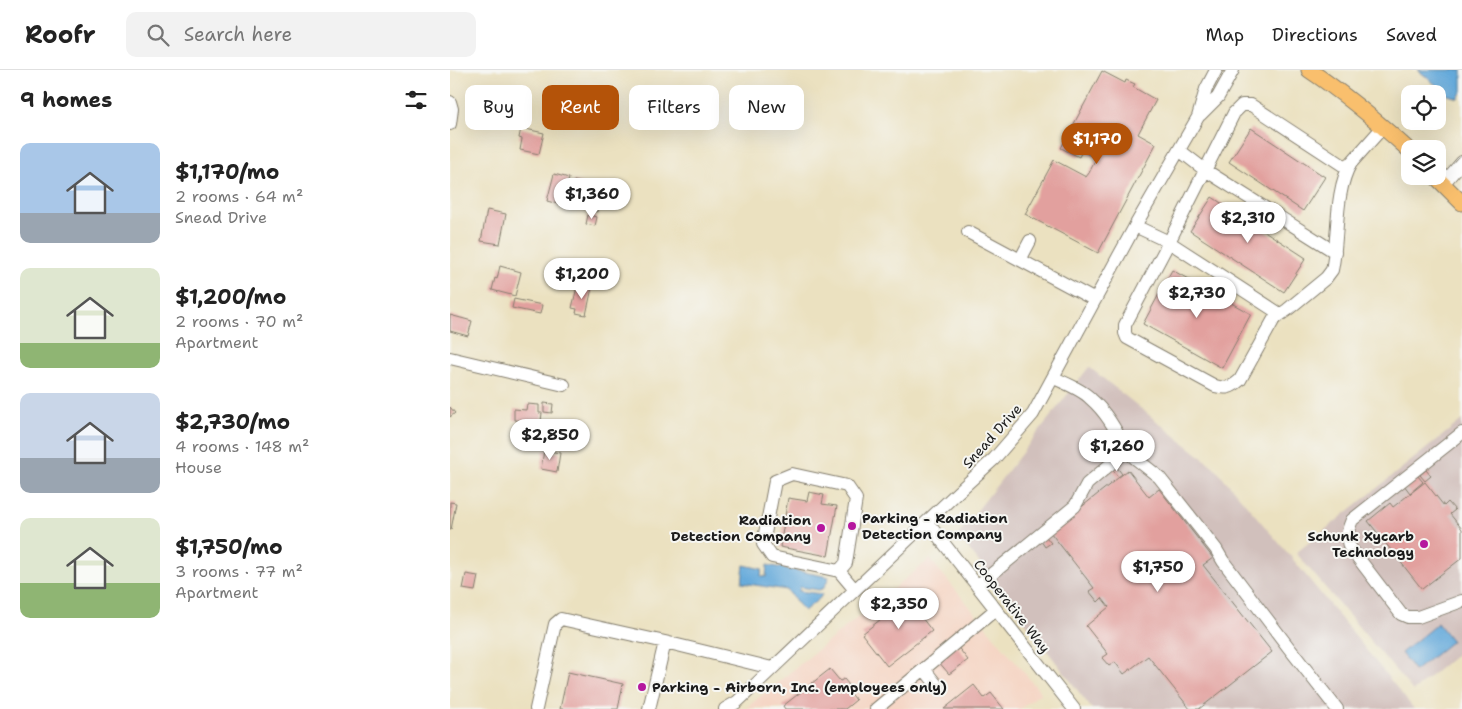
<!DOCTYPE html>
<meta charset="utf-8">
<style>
body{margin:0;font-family:"Shantell Sans",sans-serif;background:#f2f2f2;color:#222;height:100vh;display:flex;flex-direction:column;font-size:19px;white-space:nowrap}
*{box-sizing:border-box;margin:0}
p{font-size:16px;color:#767676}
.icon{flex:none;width:28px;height:28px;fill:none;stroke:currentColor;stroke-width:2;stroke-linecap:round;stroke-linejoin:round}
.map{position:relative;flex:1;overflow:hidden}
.sheet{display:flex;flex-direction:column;background:#fff;width:450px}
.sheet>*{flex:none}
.banner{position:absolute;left:15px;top:15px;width:475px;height:45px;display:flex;gap:10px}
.fabs{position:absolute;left:951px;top:15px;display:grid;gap:10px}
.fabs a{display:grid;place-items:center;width:45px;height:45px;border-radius:10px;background:#fff;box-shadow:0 5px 20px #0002;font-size:25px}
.price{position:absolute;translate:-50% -42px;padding:0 11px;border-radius:18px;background:#fff;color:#222;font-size:16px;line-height:32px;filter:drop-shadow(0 1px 2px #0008)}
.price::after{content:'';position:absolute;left:50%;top:30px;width:15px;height:11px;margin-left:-8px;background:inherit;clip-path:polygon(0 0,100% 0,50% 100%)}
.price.current{background:#b45309;color:#fff}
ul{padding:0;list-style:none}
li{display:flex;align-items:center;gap:15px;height:125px;padding:0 20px}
li span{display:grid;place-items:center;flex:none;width:140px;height:100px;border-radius:10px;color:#555}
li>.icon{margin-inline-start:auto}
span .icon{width:60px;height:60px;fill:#fffc;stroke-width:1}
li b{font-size:21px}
h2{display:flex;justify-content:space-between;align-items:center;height:60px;padding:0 20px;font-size:21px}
.pill{padding:0 18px;border-radius:10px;background:#fff;box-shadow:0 5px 20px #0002;font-size:18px;line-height:45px}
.pill.current{background:#b45309;color:#fff}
header{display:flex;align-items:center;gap:30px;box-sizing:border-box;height:70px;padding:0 25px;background:#fff;border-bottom:1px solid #e0e0e0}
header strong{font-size:24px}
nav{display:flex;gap:28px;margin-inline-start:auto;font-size:18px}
.search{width:350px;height:45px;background:#f2f2f2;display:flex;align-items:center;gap:12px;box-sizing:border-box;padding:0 18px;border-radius:10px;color:#767676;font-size:19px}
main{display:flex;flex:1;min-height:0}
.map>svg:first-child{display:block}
</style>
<header>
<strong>Roofr</strong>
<div class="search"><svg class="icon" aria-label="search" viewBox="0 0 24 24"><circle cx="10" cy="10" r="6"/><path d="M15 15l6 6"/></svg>Search here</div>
<nav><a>Map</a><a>Directions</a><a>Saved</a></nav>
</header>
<main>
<section class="sheet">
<h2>9 homes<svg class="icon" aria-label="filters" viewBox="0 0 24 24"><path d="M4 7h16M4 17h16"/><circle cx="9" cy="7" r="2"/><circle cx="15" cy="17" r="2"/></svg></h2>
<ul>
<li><span style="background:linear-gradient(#a9c7e8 70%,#9aa5b1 0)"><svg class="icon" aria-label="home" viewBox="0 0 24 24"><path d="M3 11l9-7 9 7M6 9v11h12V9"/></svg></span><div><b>$1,170/mo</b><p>2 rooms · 64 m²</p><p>Snead Drive</p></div></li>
<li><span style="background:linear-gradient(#dfe7d0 75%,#8fb573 0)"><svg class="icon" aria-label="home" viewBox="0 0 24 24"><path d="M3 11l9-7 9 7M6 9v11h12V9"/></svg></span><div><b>$1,200/mo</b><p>2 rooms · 70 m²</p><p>Apartment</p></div></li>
<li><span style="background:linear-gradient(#c9d6e8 65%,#9aa5b1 0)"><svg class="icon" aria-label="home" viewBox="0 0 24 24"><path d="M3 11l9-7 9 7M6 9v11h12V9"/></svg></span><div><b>$2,730/mo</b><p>4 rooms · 148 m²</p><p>House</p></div></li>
<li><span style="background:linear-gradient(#dfe7d0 65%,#8fb573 0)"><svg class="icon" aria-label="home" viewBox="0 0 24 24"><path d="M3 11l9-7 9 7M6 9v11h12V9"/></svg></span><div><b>$1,750/mo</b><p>3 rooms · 77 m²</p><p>Apartment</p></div></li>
</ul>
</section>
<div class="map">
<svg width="1012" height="639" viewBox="0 0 1012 639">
<rect width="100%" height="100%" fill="#f6f6f2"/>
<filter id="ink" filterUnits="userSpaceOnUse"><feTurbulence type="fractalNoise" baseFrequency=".02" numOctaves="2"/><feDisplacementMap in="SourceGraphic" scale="10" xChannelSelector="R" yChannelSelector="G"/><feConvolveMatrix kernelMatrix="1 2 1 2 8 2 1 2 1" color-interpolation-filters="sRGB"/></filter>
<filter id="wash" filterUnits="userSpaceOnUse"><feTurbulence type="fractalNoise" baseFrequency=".0096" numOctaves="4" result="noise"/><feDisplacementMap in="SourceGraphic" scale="20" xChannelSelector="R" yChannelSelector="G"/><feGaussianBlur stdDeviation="1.12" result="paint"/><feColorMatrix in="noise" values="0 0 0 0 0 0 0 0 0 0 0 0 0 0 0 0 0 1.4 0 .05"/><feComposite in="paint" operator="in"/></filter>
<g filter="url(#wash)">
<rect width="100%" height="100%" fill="#ebe1c0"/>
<path fill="#f5d3c1" d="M480,489L591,623L570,639L296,638Z"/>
<path fill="#d1c0bc" d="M639,297L764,397L841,487L964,639H642L508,465Z
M1012,350V580L963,621L846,483Z"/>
<path fill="#64a9da" stroke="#40627b" d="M968,0H1012V21L1008,28L998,25Z
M294,495L312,499L311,506L316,507L317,495L379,507L374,518L369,520L350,517L349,521L372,524L370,528L354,541L337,520L292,513Z
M988,553L1002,571L965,601L951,583Z"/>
<g id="blocks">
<path fill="#e2a09e" d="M652,1L675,13L676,10L685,14L683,17L706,30L688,64L706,74L648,183L575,144L604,90L636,107L639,103L646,89L632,81L629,87L611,78Z
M71,58L94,63L89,84L70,80L72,69L69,68Z
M801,58L875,107L853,141L779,92Z
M104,104L119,108L112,135L97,131Z
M124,111L131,113L128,125L121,124Z
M762,127L856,188L834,222L740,161Z
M140,130L150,132L148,142L138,140Z
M37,140L56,144L50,174L31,171Z
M138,145L147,147L145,156L136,154Z
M50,196L71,202L65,226L42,220L45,208L47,209Z
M722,200L801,244L772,298L693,254Z
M132,215L142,218L136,245L126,243L127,239L122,238L127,217L131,219Z
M64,229L92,235L90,244L62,238Z
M0,245L22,251L18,266L0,261Z
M94,333L103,334L102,343L94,342Z
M77,334L89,335V343H92L91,351H87V352H79V357L72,356L73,351L64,350V339L76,340Z
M0,337L5,343L0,347Z
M94,380L110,383L107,402L91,399Z
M666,396L672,404L668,407L662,399Z
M678,400L699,427L709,419L763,488L753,495L822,582L749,639H740L698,586L674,604L665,592L659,596L652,588L658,584L636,556L659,537L652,528L648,532L639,521L644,518L600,462Z
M976,400L981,406L975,411L970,405Z
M967,405L973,412L960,423L954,415Z
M975,412L994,436L998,432L1005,440L1000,444L1012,459V488L972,519L918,451L940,433L943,437Z
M359,422L374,425L372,434L387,436L378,486L330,477L338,428L357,431Z
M0,432L6,433L1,460H0Z
M596,467L601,473L595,477L591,471Z
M16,504L28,506L25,521L13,519Z
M463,524L478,543L472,548L482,561L437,596L412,564Z
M507,576L518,590L499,604L488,591Z
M380,599L390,611L394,609L399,615L396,617L406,630L395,639H335L333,636Z
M118,602L173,614L168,639H110Z
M524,615L534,628L541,623L554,639H494Z"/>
</g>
</g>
<g filter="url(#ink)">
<use href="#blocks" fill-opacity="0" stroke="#847e6e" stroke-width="1"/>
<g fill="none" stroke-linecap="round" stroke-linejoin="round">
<g stroke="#847e6e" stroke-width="14">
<path id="minor" d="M0,32L2,39L0,54
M750,45L768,27L783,0
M729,80L755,100L885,182
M993,114L1012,92
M685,156L719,172L675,255V263L677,268L765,316C776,319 781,318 790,310L824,249L837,240L876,208L882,200C889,168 884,121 901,93L933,57
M518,162L645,230
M570,190L580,171
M830,244L719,172L784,43L792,35H801L897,98
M0,288L114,315
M1012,363L902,450C898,459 896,466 899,476L951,544L958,547H968L1012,531
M676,381L709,407L766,479L773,491L839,578L887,639
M477,452L624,639
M389,501L322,487L313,474L325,411L342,404L397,416L406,429L396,493L389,501L405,520
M527,516L625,436L637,414L676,381C668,363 656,342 641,329C633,320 615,313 604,308
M474,599L489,618
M86,639L105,554L111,549L215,572
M199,639L215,572L322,598
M275,639L287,632L508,422L544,389L583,344L685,156L748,47L756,19L766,0
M426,639L545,540"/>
</g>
<g stroke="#847e6e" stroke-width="17">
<path id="major" d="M859,0C895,24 928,52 960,81
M985,106L1012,133"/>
</g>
<use href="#minor" stroke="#fff" stroke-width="12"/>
<use href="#major" stroke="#f9bf6d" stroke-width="15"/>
</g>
</g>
<g fill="#b5179e" stroke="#f6f6f2" stroke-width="2">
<circle cx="402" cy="456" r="5"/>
<circle cx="371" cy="458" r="5"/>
<circle cx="974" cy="474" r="5"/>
<circle cx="192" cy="617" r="5"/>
</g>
<g text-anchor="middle" stroke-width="4" stroke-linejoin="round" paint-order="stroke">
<g font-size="14" fill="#1c1c1c" stroke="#f6f6f2">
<text transform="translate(542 366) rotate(-48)" y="5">Snead Drive</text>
<text transform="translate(562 536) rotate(52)" y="5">Cooperative Way</text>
</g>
<g font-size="14" font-weight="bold" fill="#1c1c1c" stroke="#f6f6f2" text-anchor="start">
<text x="412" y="453">Parking - Radiation<tspan x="412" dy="16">Detection Company</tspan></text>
<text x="361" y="455" text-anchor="end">Radiation<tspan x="361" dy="16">Detection Company</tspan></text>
<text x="964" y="471" text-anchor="end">Schunk Xycarb<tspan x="964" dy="16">Technology</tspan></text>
<text x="202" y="622">Parking - Airborn, Inc. (employees only)</text>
</g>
</g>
</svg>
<div class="fabs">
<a><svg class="icon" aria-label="locate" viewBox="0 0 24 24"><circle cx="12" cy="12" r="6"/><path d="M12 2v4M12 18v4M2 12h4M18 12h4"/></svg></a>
<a><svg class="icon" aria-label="layers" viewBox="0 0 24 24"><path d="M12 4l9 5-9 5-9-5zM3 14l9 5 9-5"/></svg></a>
</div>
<b class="price current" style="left:647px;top:95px">$1,170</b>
<b class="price" style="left:142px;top:150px">$1,360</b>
<b class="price" style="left:798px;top:174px">$2,310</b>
<b class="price" style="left:132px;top:230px">$1,200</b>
<b class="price" style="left:747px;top:249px">$2,730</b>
<b class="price" style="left:100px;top:391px">$2,850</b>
<b class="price" style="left:667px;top:402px">$1,260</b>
<b class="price" style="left:708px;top:523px">$1,750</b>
<b class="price" style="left:449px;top:560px">$2,350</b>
<div class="banner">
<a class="pill">Buy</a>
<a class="pill current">Rent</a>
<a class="pill">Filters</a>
<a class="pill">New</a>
</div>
</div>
</main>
